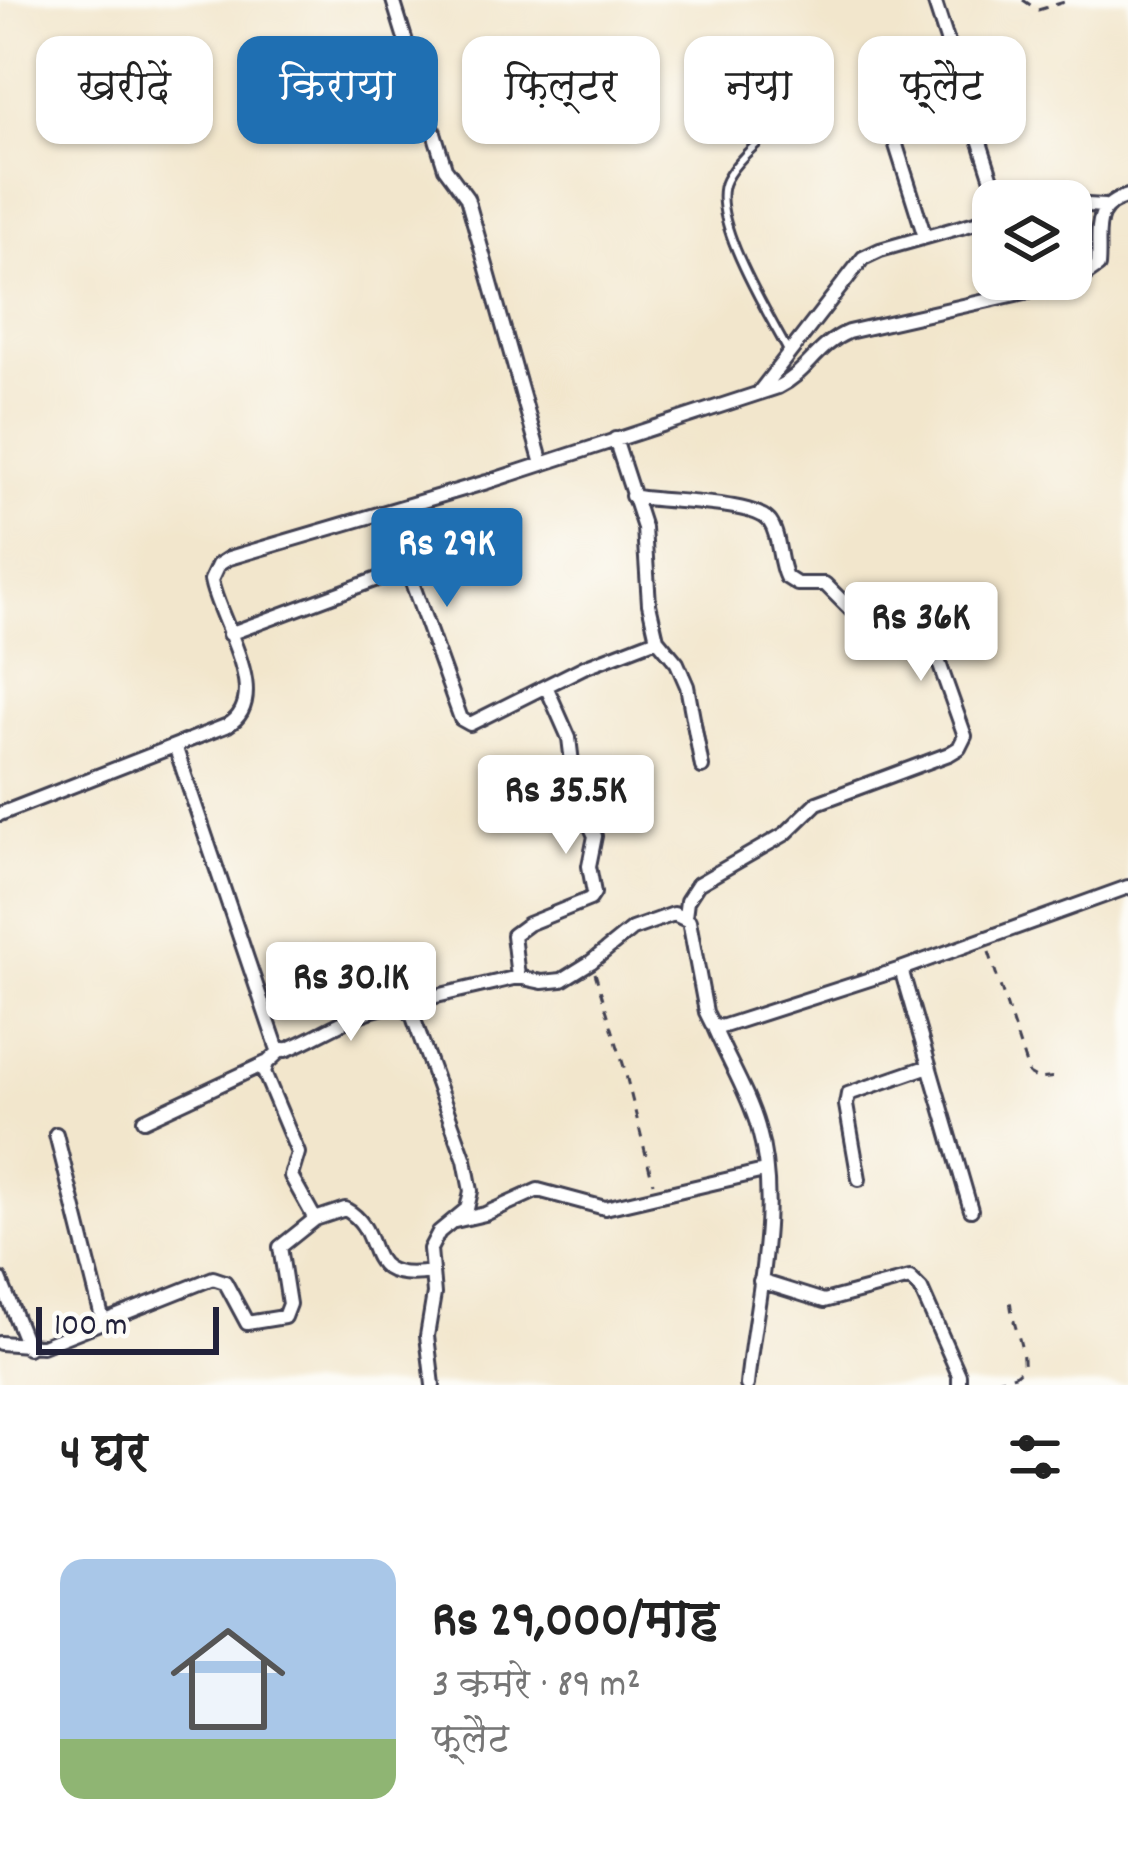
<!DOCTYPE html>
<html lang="hi">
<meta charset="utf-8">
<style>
body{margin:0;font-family:Dekko,"Playpen Sans Deva",sans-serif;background:#f6f6f6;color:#222;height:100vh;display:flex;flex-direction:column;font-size:45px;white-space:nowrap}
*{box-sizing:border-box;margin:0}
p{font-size:39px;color:#767676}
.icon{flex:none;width:66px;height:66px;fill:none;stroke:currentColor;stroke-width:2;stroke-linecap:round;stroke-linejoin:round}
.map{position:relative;height:1385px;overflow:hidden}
.sheet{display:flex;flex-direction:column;background:#fff;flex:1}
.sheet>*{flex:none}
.guide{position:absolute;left:36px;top:36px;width:1056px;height:108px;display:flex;gap:24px}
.buttons{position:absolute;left:972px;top:180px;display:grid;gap:24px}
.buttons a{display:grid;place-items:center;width:120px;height:120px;border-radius:24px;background:#fff;box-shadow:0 3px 9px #0004;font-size:60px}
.scale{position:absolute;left:36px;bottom:30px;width:183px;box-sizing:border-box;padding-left:12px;border:6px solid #22223b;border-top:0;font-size:33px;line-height:42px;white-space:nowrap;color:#22223b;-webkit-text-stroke:9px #fdfcf7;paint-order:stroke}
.price{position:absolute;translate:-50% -102px;padding:0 27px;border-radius:12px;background:#fff;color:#222;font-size:39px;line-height:78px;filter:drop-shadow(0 3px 6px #0008)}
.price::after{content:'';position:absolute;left:50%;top:72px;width:36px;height:27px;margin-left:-18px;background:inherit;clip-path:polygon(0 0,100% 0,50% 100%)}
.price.on{background:#1f6fb2;color:#fff}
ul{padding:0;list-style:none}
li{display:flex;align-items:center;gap:36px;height:300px;padding:0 60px}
li span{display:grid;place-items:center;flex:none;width:336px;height:240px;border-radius:24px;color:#555}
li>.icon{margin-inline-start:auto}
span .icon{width:144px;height:144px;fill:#fffc;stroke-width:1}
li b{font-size:51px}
h2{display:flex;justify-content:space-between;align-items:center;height:144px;padding:0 60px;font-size:51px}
.chip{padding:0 42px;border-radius:24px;background:#fff;box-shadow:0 3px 9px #0004;font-size:42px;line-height:108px}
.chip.on{background:#1f6fb2;color:#fff}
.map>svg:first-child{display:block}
</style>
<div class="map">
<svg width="1128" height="1385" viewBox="0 0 1128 1385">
<rect width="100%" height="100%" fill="#fdfcf7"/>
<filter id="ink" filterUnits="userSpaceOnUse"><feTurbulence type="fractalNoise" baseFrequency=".00833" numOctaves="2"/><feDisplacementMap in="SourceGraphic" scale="24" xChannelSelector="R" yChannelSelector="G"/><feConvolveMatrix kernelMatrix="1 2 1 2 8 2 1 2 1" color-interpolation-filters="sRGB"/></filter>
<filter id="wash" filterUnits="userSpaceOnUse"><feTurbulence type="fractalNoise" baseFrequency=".004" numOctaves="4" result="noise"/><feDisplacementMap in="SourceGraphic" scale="48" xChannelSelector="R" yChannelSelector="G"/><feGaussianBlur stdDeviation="2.7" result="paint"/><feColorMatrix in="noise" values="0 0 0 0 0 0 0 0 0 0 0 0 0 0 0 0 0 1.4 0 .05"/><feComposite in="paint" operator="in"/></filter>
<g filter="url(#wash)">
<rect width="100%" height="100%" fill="#f2e6cc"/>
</g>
<g filter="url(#ink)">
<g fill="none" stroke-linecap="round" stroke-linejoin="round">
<g stroke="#413f51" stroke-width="12">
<path id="lane" d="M789,353C771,318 707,216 726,180C739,155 771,133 791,112"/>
</g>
<g stroke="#413f51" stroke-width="18">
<path id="street" d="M393,0L445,168L467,198L542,464
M934,0L999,201
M872,69L925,237
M1071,204L1104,206
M760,391L863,258L880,250L993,218
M615,439L644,528L649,604L657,639L677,663L687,686L702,767
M632,496C661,503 755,500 770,522C780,536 778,560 786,577L797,584H825L856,615L906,601L914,603L922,615L965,736L959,748L949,754L817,803L785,834L698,884L687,901L685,917
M229,634L404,569L410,577L461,719L470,724L584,667L657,639
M175,746L277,1047L286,1050C325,1034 358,1008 402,1004L413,1017L465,1160L471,1191L467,1209L439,1232L430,1249L434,1294L427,1336L433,1385
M0,814L228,725C274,697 218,621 211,580L218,565L229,558L487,482L778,387C807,373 817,345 848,332L1078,280L1098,266C1101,234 1089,207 1128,196
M901,969L971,1210
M518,977L513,935L528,924L590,899L594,893L589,866L595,836L576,795L569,738L546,686
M402,1004L518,977L542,982L562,980L591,962L632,929L674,914L689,921L706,1012L712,1024L721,1027L901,969L1128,887
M713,1025C727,1059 748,1092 758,1127C782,1209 755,1302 747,1385
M281,1050L267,1063L264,1072L298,1153L291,1176L315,1219
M144,1120L266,1063
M56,1134L103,1321
M859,1179L846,1105L848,1094L929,1066
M455,1221L485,1214L538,1190L605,1208L764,1171
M0,1279L28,1348
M760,1281L824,1301L910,1278L921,1289L959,1375V1385
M0,1343L42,1346L213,1278L225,1282L247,1323L284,1317L289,1304L280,1247L315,1219L345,1209C389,1233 354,1284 432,1272"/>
</g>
<path stroke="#413f51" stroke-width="3" stroke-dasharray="9 9" stroke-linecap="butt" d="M1023,0L1038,10L1071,0
M989,952L1029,1074L1038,1079L1056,1077
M595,973L624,1067L653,1183
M977,1385L1015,1375L1023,1368C1025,1343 1010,1323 1010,1294"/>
<use href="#lane" stroke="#fff" stroke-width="6"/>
<use href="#street" stroke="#fff" stroke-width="12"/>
</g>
</g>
</svg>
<div class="buttons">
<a><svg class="icon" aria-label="layers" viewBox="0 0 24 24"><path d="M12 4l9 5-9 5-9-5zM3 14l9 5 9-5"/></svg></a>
</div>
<div class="scale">100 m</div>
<b class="price on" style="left:447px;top:610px">Rs 29K</b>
<b class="price" style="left:921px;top:684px">Rs 36K</b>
<b class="price" style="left:566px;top:857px">Rs 35.5K</b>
<b class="price" style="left:351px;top:1044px">Rs 30.1K</b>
<div class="guide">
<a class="chip">खरीदें</a>
<a class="chip on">किराया</a>
<a class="chip">फ़िल्टर</a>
<a class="chip">नया</a>
<a class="chip">फ़्लैट</a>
</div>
</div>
<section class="sheet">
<h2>4 घर<svg class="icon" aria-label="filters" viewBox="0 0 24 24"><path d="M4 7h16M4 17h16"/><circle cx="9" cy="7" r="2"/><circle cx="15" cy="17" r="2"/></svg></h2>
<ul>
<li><span style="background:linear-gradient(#a9c7e8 75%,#8fb573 0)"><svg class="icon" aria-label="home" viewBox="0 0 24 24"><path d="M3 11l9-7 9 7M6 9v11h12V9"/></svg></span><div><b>Rs 29,000/माह</b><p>3 कमरे · 89 m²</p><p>फ़्लैट</p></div></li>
</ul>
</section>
